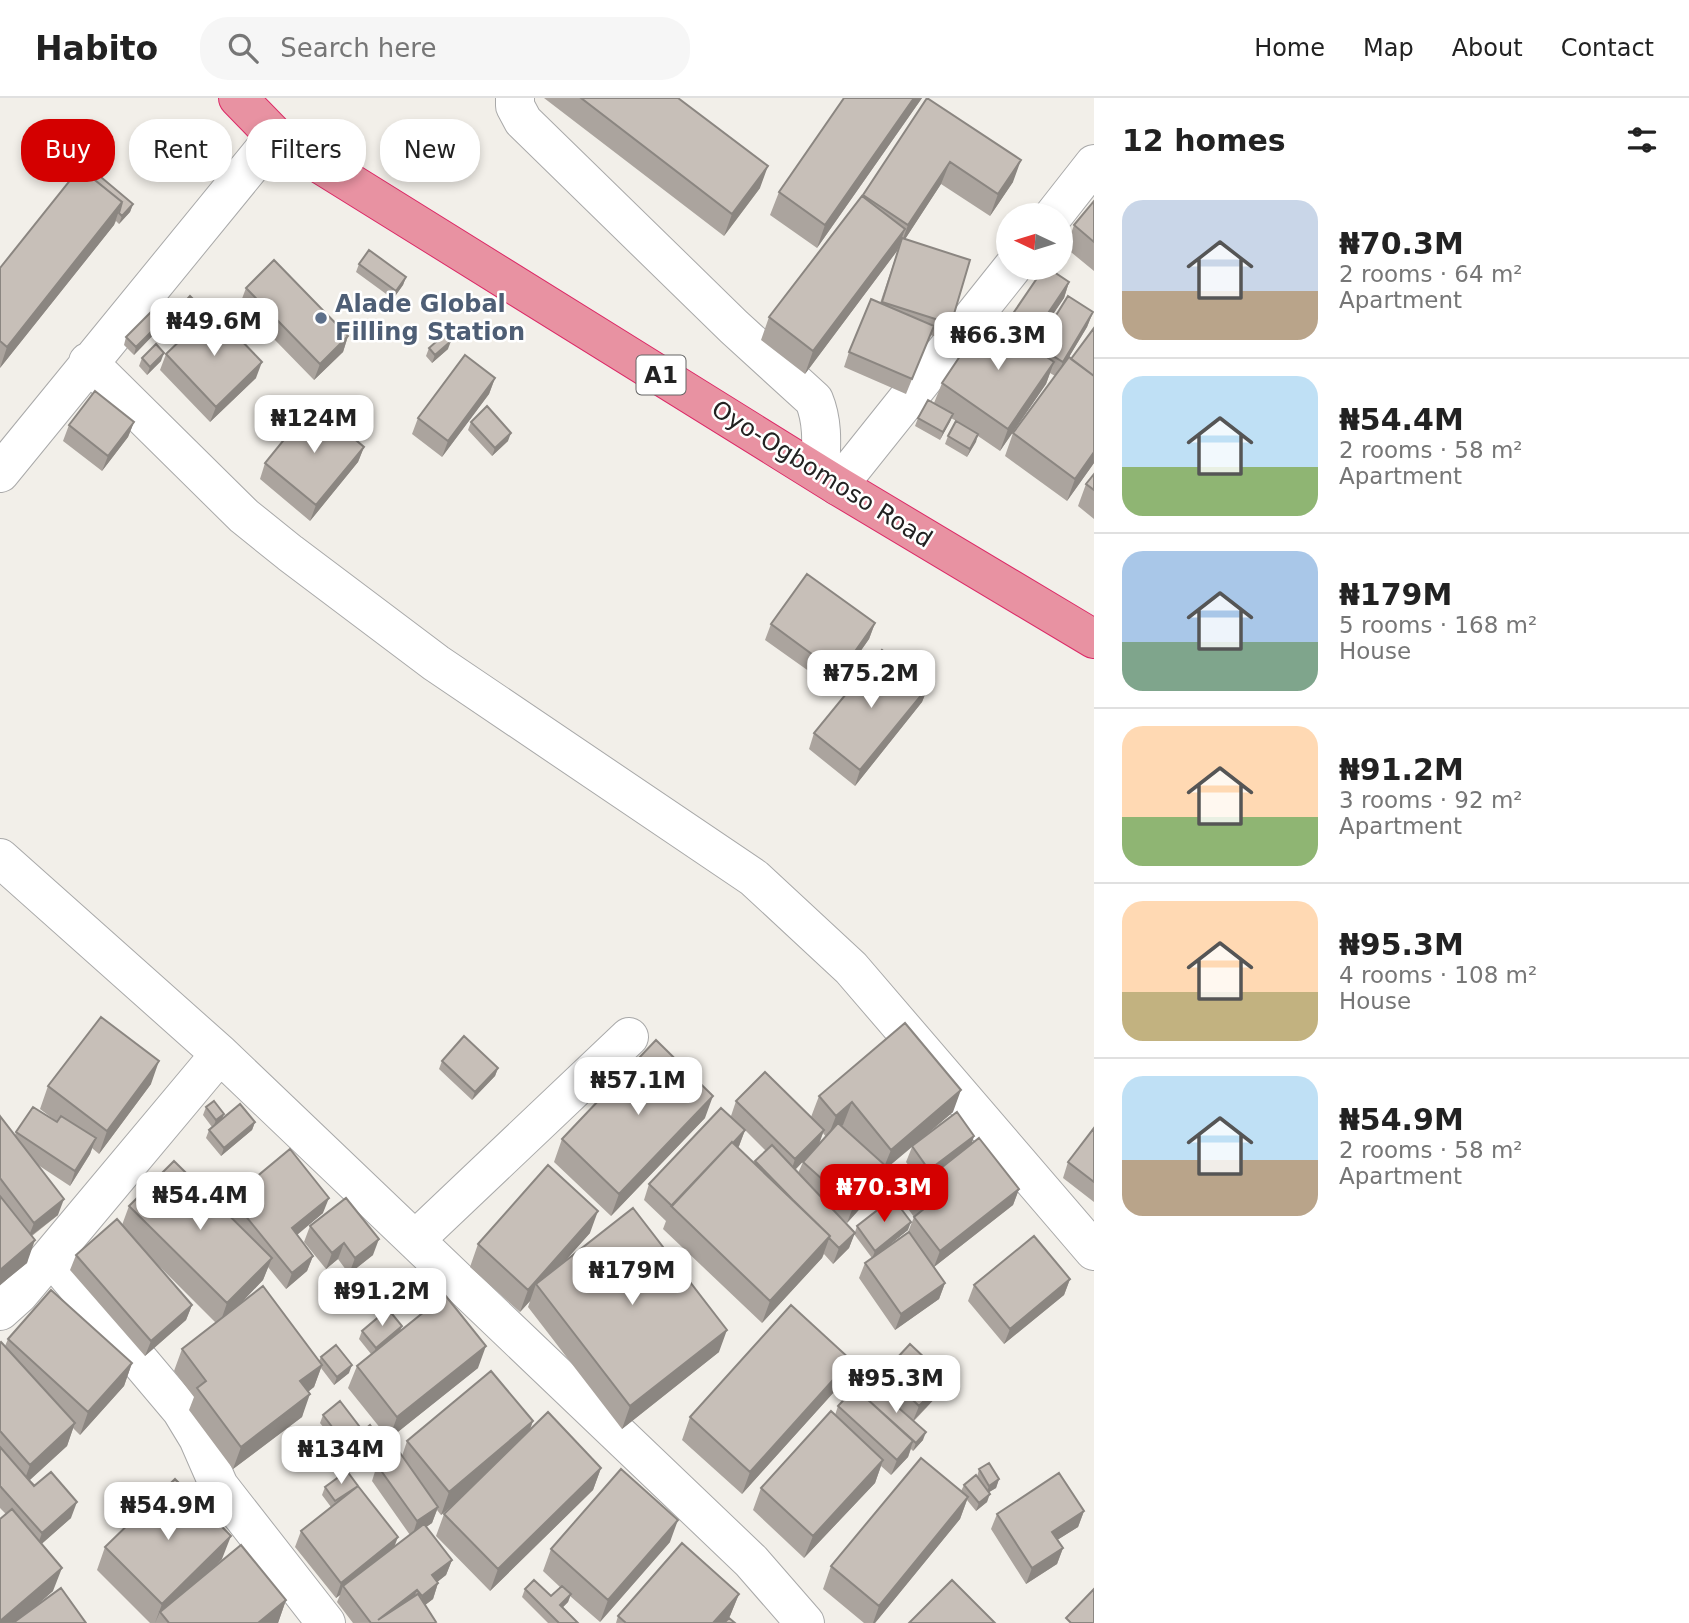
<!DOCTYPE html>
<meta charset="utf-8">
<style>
body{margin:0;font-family:"DejaVu Sans",sans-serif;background:#f6f6f6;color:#222;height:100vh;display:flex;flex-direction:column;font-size:26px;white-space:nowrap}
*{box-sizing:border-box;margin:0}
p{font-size:23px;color:#767676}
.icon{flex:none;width:38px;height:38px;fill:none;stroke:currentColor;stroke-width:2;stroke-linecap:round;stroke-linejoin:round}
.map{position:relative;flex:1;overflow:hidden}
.details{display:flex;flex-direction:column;background:#fff;width:595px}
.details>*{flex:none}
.banner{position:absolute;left:21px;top:21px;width:665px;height:63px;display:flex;gap:14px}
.needle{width:46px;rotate:274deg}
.buttons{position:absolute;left:996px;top:105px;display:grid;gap:14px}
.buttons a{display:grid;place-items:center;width:77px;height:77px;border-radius:50%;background:#fff;box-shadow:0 4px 10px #0003;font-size:35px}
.price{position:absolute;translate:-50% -60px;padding:0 16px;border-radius:14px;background:#fff;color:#222;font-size:23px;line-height:46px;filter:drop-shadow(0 2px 4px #0008)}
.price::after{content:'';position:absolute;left:50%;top:42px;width:21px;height:16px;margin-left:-10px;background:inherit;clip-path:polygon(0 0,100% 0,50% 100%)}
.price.active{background:#d40000;color:#fff}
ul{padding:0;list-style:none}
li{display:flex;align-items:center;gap:21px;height:175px;padding:0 28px}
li+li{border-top:2px solid #e0e0e0}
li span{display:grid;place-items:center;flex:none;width:196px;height:140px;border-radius:21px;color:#555}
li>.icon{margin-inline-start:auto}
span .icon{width:84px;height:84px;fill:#fffc;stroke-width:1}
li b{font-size:30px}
h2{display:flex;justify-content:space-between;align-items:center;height:84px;padding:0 28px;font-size:30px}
.chip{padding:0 24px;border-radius:28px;background:#fff;box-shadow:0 4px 10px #0003;font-size:24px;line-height:63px}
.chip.active{background:#d40000;color:#fff}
header{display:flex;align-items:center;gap:42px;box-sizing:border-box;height:98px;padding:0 35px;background:#fff;border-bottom:2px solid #e0e0e0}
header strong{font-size:33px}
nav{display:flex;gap:38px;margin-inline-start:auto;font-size:24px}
.search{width:490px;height:63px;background:#f6f6f6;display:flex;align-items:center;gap:18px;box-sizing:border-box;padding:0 24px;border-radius:28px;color:#767676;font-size:26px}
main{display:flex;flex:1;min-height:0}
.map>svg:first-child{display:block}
</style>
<header>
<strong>Habito</strong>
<div class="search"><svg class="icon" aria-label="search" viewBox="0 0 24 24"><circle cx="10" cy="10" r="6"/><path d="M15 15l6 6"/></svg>Search here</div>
<nav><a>Home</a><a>Map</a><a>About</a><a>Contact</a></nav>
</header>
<main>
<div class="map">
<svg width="1094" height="1525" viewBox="0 0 1094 1525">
<rect width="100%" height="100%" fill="#f2efe9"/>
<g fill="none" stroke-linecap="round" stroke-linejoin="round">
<g stroke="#a9a9a9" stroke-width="40">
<path id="minor" d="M515,0V8L523,23L734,229L814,302C824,326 821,350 820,376
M1054,117L1094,66
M88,264L244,418L290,455L436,565L754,780L851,870L1094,1153
M0,375L275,38
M838,388L1012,170
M0,760L220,956L751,1463L805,1525
M415,1142L629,939
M51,1158L181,1312L198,1340L219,1388L326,1525
M0,1213L19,1196L51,1158L220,956"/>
</g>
<g stroke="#dc2a67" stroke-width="40">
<path id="highway" d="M238,0L275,38L838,388L1094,541"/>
</g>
<use href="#minor" stroke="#fff" stroke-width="38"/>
<use href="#highway" stroke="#e892a2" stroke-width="38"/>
</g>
<path fill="#aba49e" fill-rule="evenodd" d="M544,0H678L760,90L724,138Z
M844,0H922L817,150L770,117L779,94Z
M927,0L1013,84L990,118L941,86L905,141L951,226L945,241L930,237L906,296L844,269L849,254L880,205L899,149L897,153L805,276L761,242L769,219L863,99Z
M1094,103V173L1066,150L1074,127Z
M133,106L130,114L119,126L116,123L114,127L0,270V170Z
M359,166L406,179L403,187L393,201L356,174Z
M1069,184L1064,200L1031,248L1036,251L1037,248L1093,214L1087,229L1069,259L1094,365L1067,403L1005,358L1013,335L1055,278L1050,275L1046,286L1000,353L978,338L967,359L945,346L948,338L958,324L951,320L940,342L915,328L918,320L934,305L942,285L1007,231L1012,217Z
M246,190L348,238L343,254L314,282L240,206Z
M180,209L194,213L183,223L177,217Z
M163,222L160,230L134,257L124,247L126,239Z
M429,250L448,251L432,265L426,258Z
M166,256L256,280L210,324L160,272Z
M142,260L161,263L147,277L139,268Z
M495,280L489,296L442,359L412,336L418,320Z
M300,317L297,325L282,342L275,335L278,327Z
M134,324L128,339L102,373L63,343L69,327Z
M471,324L508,343L492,358L468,332Z
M364,349L358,364L310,423L260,381L265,365Z
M1094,376V421L1078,408L1086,386Z
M875,525L869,541L834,591L765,542L771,526Z
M928,589L922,604L855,688L809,651L814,635Z
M442,963L498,970L495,978L472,1002L439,971Z
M151,986L99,1056L92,1050L90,1056L70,1088L38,1067L58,1117L32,1138L27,1165L0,1187V1018L15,1037L16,1034L57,1024L40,1011L48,988Z
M819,998L953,1014L919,1043L974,1038L971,1047L1019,1091L1013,1107L934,1169L923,1154L945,1185L939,1201L895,1232L859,1180L865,1165L872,1160L854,1136L849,1150L833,1166L824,1156L822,1160L762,1225L663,1131L666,1123L644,1102L649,1086L731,1018L736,1003L811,1019ZM745,1032L766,1053L755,1063L754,1066L738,1050L739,1048ZM823,1035L826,1039L819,1046ZM912,1049L906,1064L922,1085L912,1093L906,1108L914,1119L908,1134L885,1150L908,1132L857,1128L855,1134L837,1115L847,1125L883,1085L888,1069ZM806,1060L803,1064L798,1075L795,1072Z
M206,1009L222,1021L255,1024L252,1032L221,1058L206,1040L209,1032L212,1029L203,1017Z
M705,1020L611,1118L554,1064L562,1041Z
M1094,1030V1104L1063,1080L1068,1064Z
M231,1100L323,1115L297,1137L313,1158L307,1173L286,1191L268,1169L263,1182L239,1207L319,1263L321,1259L349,1275L334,1287L321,1270L314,1289L308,1294L302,1319L233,1371L189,1312L194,1299L174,1273L182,1251L216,1225L156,1165L192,1207L186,1222L145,1258L70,1172L76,1157L122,1127L129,1108L226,1114Z
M310,1128L373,1157L349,1176L338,1161L326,1171L304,1144Z
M590,1135L564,1164L719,1254L622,1331L528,1209L530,1203L520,1214L470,1169L478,1146Z
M1070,1181L1064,1197L1004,1246L968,1203L974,1187Z
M401,1232L478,1270L389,1341L348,1290L357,1268L371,1256L359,1241L362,1233Z
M8,1241L132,1265L124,1288L80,1337L73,1330L67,1348L30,1382L71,1420L41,1446L53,1493L35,1509L86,1525H0L6,1416L0,1410V1245L5,1248Z
M851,1262L843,1284L742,1396L682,1342L690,1319Z
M884,1274L940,1295L914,1323L923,1342L913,1353L911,1351L908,1359L891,1377L881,1368L875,1385L804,1460L753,1412L761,1390L835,1317L838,1308L866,1300L905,1315L878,1290Z
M323,1317L363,1333L380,1353L357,1372L320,1325Z
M533,1323L529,1332L601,1370L593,1392L490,1493L436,1438L444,1416L460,1400L441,1417L437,1412L432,1425L426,1429L452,1462L446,1477L437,1484L438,1485L433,1501L425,1507L436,1524V1525H353L337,1504L340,1497L336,1500L295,1449L301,1433L331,1409L322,1397L325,1389L347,1373L394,1449L410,1437L372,1383L377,1367L402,1358L407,1343Z
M979,1371L999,1381L996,1390L989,1394L987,1404L976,1413L967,1402L960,1421L875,1525H864L823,1491L831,1468L961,1393L964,1387L977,1379Z
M1084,1413L1078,1429L1057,1442L1063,1450L1057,1466L1026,1486L991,1431L997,1416Z
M670,1444L600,1524L570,1498L568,1504L562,1510L578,1525H548L522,1499L525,1491L551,1498L560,1489L543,1473L551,1451Z
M105,1449L222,1461L212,1472L286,1502L278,1525H150L97,1472Z
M739,1496L729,1520L735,1525H616L618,1518Z"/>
<path fill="#8b8681" d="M914,0H922L817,150L825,127Z
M1021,62L1013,84L990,118L998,96Z
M950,64L941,86L900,149L908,127Z
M768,68L760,90L724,138L732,116Z
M122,104L114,127L0,270L7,249Z
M133,106L130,114L119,126L122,118Z
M905,131L897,153L805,276L813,253Z
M406,179L403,187L393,201L396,193Z
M1069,184L1064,200L1031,249L1036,233Z
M197,205L194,213L183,223L186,215Z
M1093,214L1087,229L1057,279L1063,264Z
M163,222L160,230L134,257L136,249Z
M348,238L343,254L314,282L320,266Z
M451,243L448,251L432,265L435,257Z
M164,255L161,263L147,277L150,269Z
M262,264L256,280L210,324L216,309Z
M1054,264L1046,286L1000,353L1008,331Z
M495,280L489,296L442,359L448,343Z
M953,316L950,324L940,342L943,334Z
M300,317L297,325L282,342L285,334Z
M134,324L128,339L102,373L108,358Z
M511,335L508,343L492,358L495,350Z
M978,336L976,344L967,359L970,351Z
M364,349L358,364L310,423L316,407Z
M1094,354V365L1067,403L1075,381Z
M875,525L869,541L834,591L839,576Z
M928,589L922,604L855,688L860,672Z
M159,963L151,986L99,1056L107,1033Z
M498,970L495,978L472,1002L475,994Z
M961,992L953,1014L882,1074L891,1052Z
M713,998L705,1020L611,1118L619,1096Z
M852,1004L843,1027L827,1041L836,1018Z
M224,1016L221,1024L213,1030L216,1022Z
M255,1024L252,1032L221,1058L224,1050Z
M745,1032L739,1048L677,1114L673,1109Z
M824,1032L818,1048L790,1077L795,1061Z
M974,1038L969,1054L924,1088L929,1072Z
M96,1040L90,1056L70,1088L75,1073Z
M888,1070L883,1085L847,1125L853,1109Z
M1019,1091L1013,1107L934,1169L940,1153Z
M329,1100L323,1115L286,1146L292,1130Z
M64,1101L58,1117L28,1140L34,1125Z
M598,1113L590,1135L540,1191L536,1186L530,1203L520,1214L528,1192Z
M911,1124L908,1132L872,1161L875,1153Z
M855,1135L849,1150L833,1166L839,1150Z
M830,1138L822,1160L762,1225L770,1203Z
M379,1141L373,1157L349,1176L355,1160Z
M35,1142L27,1165L0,1187V1172Z
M344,1145L338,1161L326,1171L332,1155Z
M313,1158L307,1173L286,1191L292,1175Z
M272,1160L263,1182L219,1228L227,1205Z
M1070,1181L1064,1197L1004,1246L1010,1231Z
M945,1185L939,1201L895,1232L901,1216Z
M192,1207L186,1222L145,1258L151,1243Z
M402,1228L399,1236L373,1258L376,1250Z
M727,1232L719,1254L622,1331L630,1308Z
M486,1248L478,1270L389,1341L397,1319Z
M851,1262L843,1284L742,1396L750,1374Z
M132,1265L124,1288L80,1337L88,1314Z
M322,1267L314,1289L292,1306L300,1283Z
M352,1267L349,1275L334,1287L337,1279Z
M946,1280L940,1295L913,1323L919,1308Z
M310,1296L302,1319L233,1371L241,1349Z
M533,1323L525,1346L441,1417L449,1394Z
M75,1325L67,1348L22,1389L30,1367Z
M926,1334L923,1342L913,1353L916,1345Z
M913,1343L908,1359L891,1377L897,1362Z
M383,1345L380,1353L357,1372L359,1364Z
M883,1362L875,1385L804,1460L813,1438Z
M601,1370L593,1392L490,1493L498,1471Z
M999,1381L996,1390L986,1396L989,1388Z
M990,1396L987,1404L976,1413L979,1405Z
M968,1399L960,1421L875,1525H873L879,1508Z
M77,1404L71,1420L36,1451L42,1435Z
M438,1409L432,1425L412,1439L417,1423Z
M1084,1413L1078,1429L1046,1449L1052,1434Z
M678,1422L670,1444L600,1524L608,1502Z
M231,1438L222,1461L164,1519L160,1514L155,1525L162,1506Z
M398,1439L392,1455L343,1488L340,1497L336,1500L341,1485Z
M1063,1450L1057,1466L1026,1486L1032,1470Z
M452,1462L446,1477L426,1493L432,1477Z
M62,1470L53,1493L16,1525H0V1523Z
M438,1485L433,1501L416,1514L422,1498Z
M417,1492L411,1507L378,1522Z
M571,1496L568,1504L557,1515L560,1507Z
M739,1496L730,1518L725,1525H713Z
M286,1502L278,1525H258Z"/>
<path fill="#c7bfb8" stroke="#8b8681" stroke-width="2" d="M581,0H678L768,68L732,116Z
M844,0H914L825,127L779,94Z
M927,0L1021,62L998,96L950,64L908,127L863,97Z
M89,69L133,106L122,118L119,115L122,104L85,74Z
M80,70L122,104L7,249L0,243V170Z
M862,98L905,131L813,253L769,219Z
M1094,103V144L1074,127Z
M902,140L970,162L951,226L882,204Z
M369,152L406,179L396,193L359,166Z
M274,162L348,238L320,266L246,190Z
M1044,170H1048L1069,184L1036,233L1012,217Z
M190,198L197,205L186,215L180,209Z
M1068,198L1093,214L1063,264L1037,248Z
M871,201L934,228L912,281L849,254Z
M153,212L163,222L136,249L126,239Z
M212,212L262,264L216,309L166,256Z
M987,218L1054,264L1008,331L942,285Z
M1094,230V278L1071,261Z
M445,236L451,243L435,257L429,250Z
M156,246L164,255L150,269L142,260Z
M465,257L495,280L448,343L418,320Z
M1069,259L1094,278V354L1075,381L1013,335Z
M95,293L134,324L108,358L69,327Z
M928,302L953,316L943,334L918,320Z
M313,306L364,349L316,407L265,365Z
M487,308L511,335L495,350L471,324Z
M293,311L300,317L285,334L278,327Z
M956,323L978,336L970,351L948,338Z
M1094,376V392L1086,386Z
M807,476L875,525L839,576L771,526Z
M882,552L928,589L860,672L814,635Z
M101,919L159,963L107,1033L48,988Z
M905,925L961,992L891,1052L852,1004L836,1018L819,998Z
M464,938L498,970L475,994L442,963Z
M656,942L713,998L619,1096L562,1041Z
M765,974L824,1032L795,1061L736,1003Z
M214,1003L224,1016L216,1022L206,1009Z
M240,1006L255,1024L224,1050L209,1032Z
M33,1009L57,1024L61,1018L96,1040L75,1073L16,1034Z
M721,1010L745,1032L733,1045L732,1044L672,1108L649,1086Z
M957,1014L974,1038L929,1072L912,1048Z
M0,1018L64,1101L34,1125L0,1080Z
M838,1025L888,1070L853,1109L803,1064Z
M1094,1030V1084L1068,1064Z
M979,1040L1019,1091L940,1153L914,1119L925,1110L912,1093Z
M732,1044L830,1138L770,1203L671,1108Z
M772,1047L855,1135L839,1150L829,1140L830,1138L793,1102L755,1063Z
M290,1051L329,1100L292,1130L313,1158L292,1175L231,1100Z
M174,1063L272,1160L227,1205L129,1108Z
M548,1067L598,1113L528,1192L478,1146Z
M0,1098L35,1142L0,1172Z
M346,1100L379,1141L355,1160L344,1145L332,1155L310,1128Z
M893,1100L911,1124L875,1153L857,1128Z
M633,1110L727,1232L630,1308L536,1186Z
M117,1121L192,1207L151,1243L76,1157Z
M909,1134L945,1185L901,1216L865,1165Z
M1034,1138L1070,1181L1010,1231L974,1187Z
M263,1188L322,1267L300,1283L310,1296L241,1349L197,1290L206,1283L182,1251Z
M51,1192L132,1265L88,1314L8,1241Z
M445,1197L486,1248L397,1319L357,1268Z
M791,1207L851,1262L750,1374L690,1319Z
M388,1211L402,1228L376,1250L362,1233Z
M1,1244L75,1325L30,1367L0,1333V1245Z
M910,1246L946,1280L919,1308L884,1274Z
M336,1247L352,1267L337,1279L321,1259Z
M491,1273L533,1323L449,1394L407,1343Z
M875,1289L926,1334L916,1345L866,1300Z
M855,1290L913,1343L897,1362L838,1308Z
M340,1303L363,1333L370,1327L383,1345L359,1364L323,1317Z
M831,1313L883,1362L813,1438L761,1390Z
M548,1314L601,1370L498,1471L444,1416Z
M0,1349L34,1388L51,1374L77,1404L42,1435L0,1388Z
M398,1352L438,1409L417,1423L377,1367Z
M921,1360L968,1399L879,1508L831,1468Z
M989,1365L999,1381L989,1388L979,1371Z
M621,1371L678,1422L608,1502L551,1451Z
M347,1373L358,1388L335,1403L325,1389Z
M1059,1375L1084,1413L1052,1434L1063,1450L1032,1470L997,1416Z
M976,1377L990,1396L979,1405L964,1387Z
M175,1381L231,1438L162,1506L105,1449Z
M358,1388L398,1439L341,1485L301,1433Z
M12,1411L62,1470L0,1523V1421Z
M424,1426L452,1462L432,1477L438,1485L422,1498L417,1492L378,1522L418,1496L436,1524L434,1525H371L343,1488Z
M682,1445L739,1496L713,1525H626L618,1518Z
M241,1447L286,1502L258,1525H169L160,1514Z
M534,1482L551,1498L562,1488L571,1496L560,1507L578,1525H559L525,1491Z
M952,1482L995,1525H909Z
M61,1490L86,1525H13Z
M1094,1491V1525H1071L1066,1520Z
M729,1520L735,1525H724Z"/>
<circle fill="#5c6f8a" stroke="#fff" stroke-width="2.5" cx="321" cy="220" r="7"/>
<g text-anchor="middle" stroke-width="5" stroke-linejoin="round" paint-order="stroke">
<rect fill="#fff" stroke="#646464" stroke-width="2" x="636.5" y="257.5" width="49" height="39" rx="5"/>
<g font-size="23" font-weight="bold" fill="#222">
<text x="661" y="285">A1</text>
</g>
<g font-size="24" font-weight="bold" fill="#4e5e75" stroke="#fff" text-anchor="start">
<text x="335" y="214">Alade Global<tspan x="335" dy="28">Filling Station</tspan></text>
</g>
<g font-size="24" fill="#222" stroke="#fff">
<text transform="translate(822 376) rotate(32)" y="8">Oyo-Ogbomoso Road</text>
</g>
</g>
</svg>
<div class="buttons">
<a><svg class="needle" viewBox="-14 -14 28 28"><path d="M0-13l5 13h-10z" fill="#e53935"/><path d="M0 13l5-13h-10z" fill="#767676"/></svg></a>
</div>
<b class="price" style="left:214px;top:260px">₦49.6M</b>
<b class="price" style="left:998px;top:274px">₦66.3M</b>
<b class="price" style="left:314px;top:357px">₦124M</b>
<b class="price" style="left:871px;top:612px">₦75.2M</b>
<b class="price" style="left:638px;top:1019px">₦57.1M</b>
<b class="price active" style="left:884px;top:1126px">₦70.3M</b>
<b class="price" style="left:200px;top:1134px">₦54.4M</b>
<b class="price" style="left:632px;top:1209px">₦179M</b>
<b class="price" style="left:382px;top:1230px">₦91.2M</b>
<b class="price" style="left:896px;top:1317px">₦95.3M</b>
<b class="price" style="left:341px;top:1388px">₦134M</b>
<b class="price" style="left:168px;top:1444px">₦54.9M</b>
<div class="banner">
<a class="chip active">Buy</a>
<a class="chip">Rent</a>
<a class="chip">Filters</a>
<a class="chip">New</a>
</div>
</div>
<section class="details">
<h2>12 homes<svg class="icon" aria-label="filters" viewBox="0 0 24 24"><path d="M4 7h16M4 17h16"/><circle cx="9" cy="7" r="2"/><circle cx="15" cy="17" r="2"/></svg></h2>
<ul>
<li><span style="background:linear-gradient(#c9d6e8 65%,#b9a48a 0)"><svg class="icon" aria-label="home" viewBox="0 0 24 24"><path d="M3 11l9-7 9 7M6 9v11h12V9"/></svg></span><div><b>₦70.3M</b><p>2 rooms · 64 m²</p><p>Apartment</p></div></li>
<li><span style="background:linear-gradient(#bfe0f5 65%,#8fb573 0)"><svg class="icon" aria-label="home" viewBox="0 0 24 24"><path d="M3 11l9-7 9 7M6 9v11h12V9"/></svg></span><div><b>₦54.4M</b><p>2 rooms · 58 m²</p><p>Apartment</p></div></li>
<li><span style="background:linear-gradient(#a9c7e8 65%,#7fa58c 0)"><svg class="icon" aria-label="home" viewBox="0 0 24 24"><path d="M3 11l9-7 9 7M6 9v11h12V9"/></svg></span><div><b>₦179M</b><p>5 rooms · 168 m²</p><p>House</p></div></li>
<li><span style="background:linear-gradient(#ffd9b3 65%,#8fb573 0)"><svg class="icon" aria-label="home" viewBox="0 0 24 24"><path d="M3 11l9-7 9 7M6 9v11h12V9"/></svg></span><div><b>₦91.2M</b><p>3 rooms · 92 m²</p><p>Apartment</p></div></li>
<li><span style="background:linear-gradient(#ffd9b3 65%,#c2b280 0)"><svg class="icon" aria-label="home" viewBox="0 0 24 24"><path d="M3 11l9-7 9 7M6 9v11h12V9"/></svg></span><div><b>₦95.3M</b><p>4 rooms · 108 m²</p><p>House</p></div></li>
<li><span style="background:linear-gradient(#bfe0f5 60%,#b9a48a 0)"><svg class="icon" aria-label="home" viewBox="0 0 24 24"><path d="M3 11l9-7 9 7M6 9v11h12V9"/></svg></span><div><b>₦54.9M</b><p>2 rooms · 58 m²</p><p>Apartment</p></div></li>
</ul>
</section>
</main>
